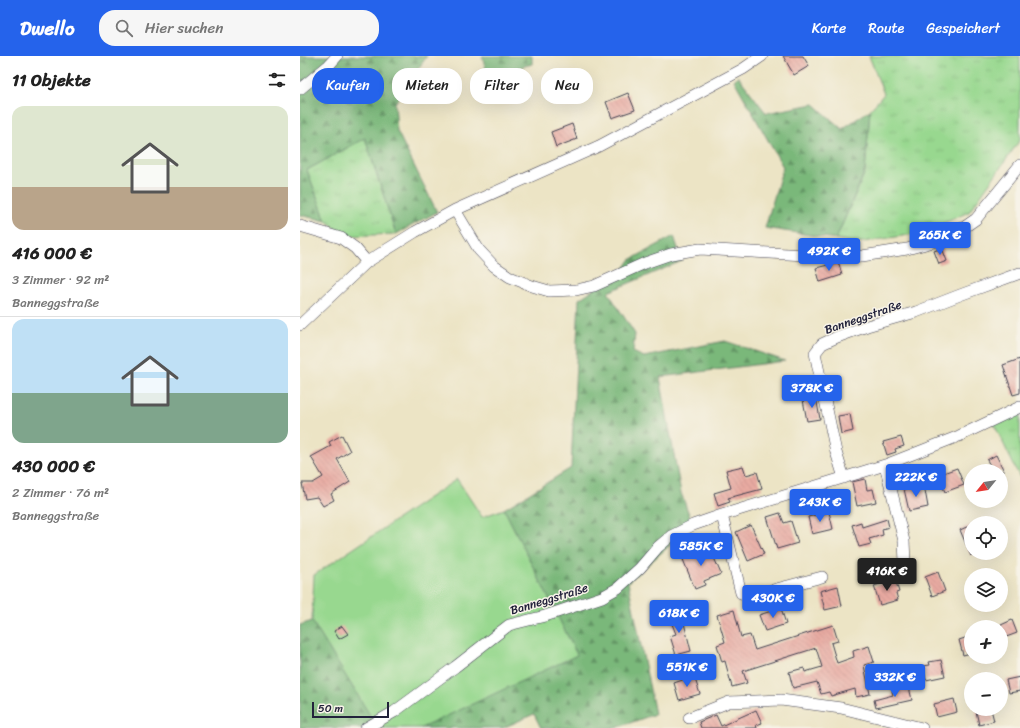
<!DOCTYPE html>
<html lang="de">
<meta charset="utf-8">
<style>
body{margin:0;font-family:Sriracha,sans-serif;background:#f6f6f6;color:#222;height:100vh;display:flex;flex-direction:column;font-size:15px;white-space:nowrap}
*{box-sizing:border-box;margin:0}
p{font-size:13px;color:#767676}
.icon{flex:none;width:22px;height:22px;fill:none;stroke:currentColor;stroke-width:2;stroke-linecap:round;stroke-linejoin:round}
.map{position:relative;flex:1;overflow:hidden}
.details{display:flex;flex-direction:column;background:#fff;width:300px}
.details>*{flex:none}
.hud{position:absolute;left:12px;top:12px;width:380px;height:36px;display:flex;gap:8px}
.needle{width:26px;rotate:240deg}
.fabs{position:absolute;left:664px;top:408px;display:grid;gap:8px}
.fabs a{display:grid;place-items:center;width:44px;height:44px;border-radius:50%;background:#fff;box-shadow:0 4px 16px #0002;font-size:20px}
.scale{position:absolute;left:12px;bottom:10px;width:77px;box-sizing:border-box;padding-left:4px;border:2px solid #22223b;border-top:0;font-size:11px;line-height:14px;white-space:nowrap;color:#22223b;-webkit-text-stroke:3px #f7f3e8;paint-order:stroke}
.price{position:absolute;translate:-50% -34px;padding:0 9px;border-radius:4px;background:#2563eb;color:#fff;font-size:13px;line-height:26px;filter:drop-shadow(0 1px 2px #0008)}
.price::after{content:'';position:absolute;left:50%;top:24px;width:12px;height:9px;margin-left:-6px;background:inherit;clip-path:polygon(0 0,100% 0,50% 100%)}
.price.current{background:#222;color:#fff}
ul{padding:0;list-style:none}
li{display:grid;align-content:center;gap:8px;height:212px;padding:0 12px}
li+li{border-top:1px solid #e0e0e0}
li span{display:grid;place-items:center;height:124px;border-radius:12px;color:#555}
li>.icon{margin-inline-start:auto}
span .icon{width:72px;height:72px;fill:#fffc;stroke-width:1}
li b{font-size:17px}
h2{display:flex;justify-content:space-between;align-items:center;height:48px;padding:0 12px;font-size:17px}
.pill{padding:0 14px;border-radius:16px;background:#fff;box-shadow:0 4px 16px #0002;font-size:14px;line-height:36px}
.pill.current{background:#2563eb;color:#fff}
header{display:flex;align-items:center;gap:24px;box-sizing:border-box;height:56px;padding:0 20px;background:#2563eb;color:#fff}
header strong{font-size:19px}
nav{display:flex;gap:22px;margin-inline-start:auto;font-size:14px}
.search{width:280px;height:36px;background:#f6f6f6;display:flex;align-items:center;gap:10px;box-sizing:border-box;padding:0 14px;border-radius:16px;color:#767676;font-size:15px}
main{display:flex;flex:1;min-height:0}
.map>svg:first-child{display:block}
</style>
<header>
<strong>Dwello</strong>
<div class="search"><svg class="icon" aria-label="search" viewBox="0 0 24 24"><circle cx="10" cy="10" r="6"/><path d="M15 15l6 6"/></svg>Hier suchen</div>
<nav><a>Karte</a><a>Route</a><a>Gespeichert</a></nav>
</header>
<main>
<section class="details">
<h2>11 Objekte<svg class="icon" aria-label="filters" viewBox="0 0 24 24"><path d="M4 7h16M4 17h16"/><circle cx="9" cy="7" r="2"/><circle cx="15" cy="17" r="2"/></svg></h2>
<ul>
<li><span style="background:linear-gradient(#dfe7d0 65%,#b9a48a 0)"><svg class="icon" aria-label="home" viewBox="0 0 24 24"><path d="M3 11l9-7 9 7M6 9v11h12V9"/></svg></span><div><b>416 000 €</b><p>3 Zimmer · 92 m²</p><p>Banneggstraße</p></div></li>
<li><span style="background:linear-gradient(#bfe0f5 60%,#7fa58c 0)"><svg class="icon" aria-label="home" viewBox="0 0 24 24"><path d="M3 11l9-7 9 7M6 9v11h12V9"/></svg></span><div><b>430 000 €</b><p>2 Zimmer · 76 m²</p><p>Banneggstraße</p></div></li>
</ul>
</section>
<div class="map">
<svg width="720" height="672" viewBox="0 0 720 672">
<defs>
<pattern id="grass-tufts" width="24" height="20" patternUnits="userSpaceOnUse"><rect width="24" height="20" fill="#98d88f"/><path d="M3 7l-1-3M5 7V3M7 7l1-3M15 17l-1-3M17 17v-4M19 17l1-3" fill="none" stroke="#83b97c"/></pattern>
<pattern id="forest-firs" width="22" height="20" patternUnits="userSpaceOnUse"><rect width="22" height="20" fill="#7ab87a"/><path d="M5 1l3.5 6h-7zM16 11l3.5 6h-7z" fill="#649565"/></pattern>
<pattern id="building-back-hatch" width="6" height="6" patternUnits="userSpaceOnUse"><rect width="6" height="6" fill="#e8aaa1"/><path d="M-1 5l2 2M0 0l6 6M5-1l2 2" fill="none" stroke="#c7928c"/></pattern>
</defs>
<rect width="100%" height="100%" fill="#f7f3e8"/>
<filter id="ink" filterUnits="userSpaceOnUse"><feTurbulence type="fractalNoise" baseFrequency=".025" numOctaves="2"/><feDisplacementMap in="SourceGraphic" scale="8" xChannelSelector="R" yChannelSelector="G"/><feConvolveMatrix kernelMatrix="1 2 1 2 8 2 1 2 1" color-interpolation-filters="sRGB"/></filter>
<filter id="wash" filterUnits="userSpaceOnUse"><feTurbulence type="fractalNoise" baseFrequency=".012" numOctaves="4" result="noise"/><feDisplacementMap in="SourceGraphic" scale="16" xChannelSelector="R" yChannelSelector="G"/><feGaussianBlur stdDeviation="0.9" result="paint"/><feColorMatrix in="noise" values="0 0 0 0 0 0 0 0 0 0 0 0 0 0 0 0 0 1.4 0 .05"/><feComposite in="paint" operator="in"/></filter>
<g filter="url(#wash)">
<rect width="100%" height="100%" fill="#ece4c5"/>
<path fill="url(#grass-tufts)" stroke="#5d7d65" d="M569,0H720V84L669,156L621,177L557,187L536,183L565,116L570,54L584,38Z
M65,82L96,178L46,180L26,165L7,114Z
M720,356V422L694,368Z"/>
<path fill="url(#forest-firs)" stroke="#4e6d5a" d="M0,0H127L95,47L97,75L137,156L96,178L65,82L7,114L26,165L0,159Z
M182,0H232V8L188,20Z
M438,20L466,57L514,48L542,73L570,54L565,115L536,183L465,172L483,111L434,24Z
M374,180L382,205L308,236L335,278L333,296L344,301L425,285L485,305L360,321L381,437L393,469L328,526L355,658L316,672H241L234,658L203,672H121L277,599L204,453L271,412L279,243L323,214L330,204Z
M12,565L78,672H0V569Z"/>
<path fill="#98d88f" stroke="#5d7d65" d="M157,423L182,461L204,453L277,599L121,672H78L12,565L14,519Z"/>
<g id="blocks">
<path fill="url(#building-back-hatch)" d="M483,0H503L509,10L494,19Z
M328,37L335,54L312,62L306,46Z
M272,68L277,83L256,91L251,76Z
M642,192L647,205L639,208L634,195Z
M532,208H539L542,219L520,226L516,212Z
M720,303V337L713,339L703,309Z
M516,341L520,363L507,365L503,344Z
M550,358L553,375L541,378L538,360Z
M42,379L50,395L37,403L50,426L31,438L34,444L23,450L17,441L5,443L2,427H13L23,421L11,401L31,390L29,386Z
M601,381L604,390L595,393L596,396L587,399L583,386Z
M696,399L704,415H693L687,404Z
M443,410L446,419L457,416L462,433L428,442L430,446L418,450L414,437L431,432L426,414Z
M657,412L664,429L645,436L638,419Z
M565,423L567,434L573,433L576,446L557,450L552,426Z
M624,429L628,451L609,455L604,433Z
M529,456L533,473L512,478L508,461Z
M480,457L484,467L491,465L498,487L477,493L467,461Z
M587,463L589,471L582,473L583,479L569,483L571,488L559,491L552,469L561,466L562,471Z
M451,469L464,498L448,505L436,476Z
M671,469V500L660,474Z
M409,490L421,518L404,525L405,529L395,533L382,501Z
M638,516L645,535L632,540L625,521Z
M595,523L599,536L596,537L598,544L580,549L574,530Z
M538,530L542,550L525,554L520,535Z
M481,552L486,568L465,575L459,559Z
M379,554L384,567L391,595L376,599L370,580L376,578L368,558Z
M434,554L441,581L450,579L455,594L533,569L538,585L531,587L537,607L554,601L553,595L569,590L574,606L564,609L570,638L556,641L555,633L531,640L529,636L521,638L517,626L493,632L489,616L504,612L505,616L522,611L516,592L443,615L447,627L432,631L425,605L422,606L417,589L425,586L417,559Z
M712,564L717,577L701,583V569Z
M42,570L48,578L39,583L34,575Z
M671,580V597L663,599L659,584Z
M641,604L645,620L626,624L623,610L630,609L629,606Z
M394,620L400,638L379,644L374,627Z
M720,621V635L709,637L706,624Z
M609,631L612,644L576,652L574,644L593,639L592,635Z
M654,643L657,656L637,661L634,648Z
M683,653H691L694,665L679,669L676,655Z
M456,654L462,667L456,669L457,672H401L399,666L416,659L421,670Z"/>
</g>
</g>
<g filter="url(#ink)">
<use href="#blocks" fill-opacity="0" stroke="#403f50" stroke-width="1"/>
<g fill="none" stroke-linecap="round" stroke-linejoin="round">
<g stroke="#403f50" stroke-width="12">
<path id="minor" d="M0,33L29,9L37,0
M155,154L179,194L194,210L210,221L232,230L249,235L276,234L294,230L345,207L371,198L400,193L539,201L562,200L607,193L637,185L656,177L676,163L720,109
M0,170L41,182L55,192L67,206
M0,269L67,206L115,176L155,154L299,90L443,13L462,0
M585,409L604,485L605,506L598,516
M544,422L536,396L515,297L522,288L537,281L567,270L616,256L660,239L720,217
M422,459L441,537L450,540L522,521
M389,662L429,646L481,644L541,652L622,672
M66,672L94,656L155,611L209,569L245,560L302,541L318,532L340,512L358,491L371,480L393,469L422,459L585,409L659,380L720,351"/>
</g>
<use href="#minor" stroke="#fff" stroke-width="11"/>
</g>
</g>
<g text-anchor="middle" stroke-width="3" stroke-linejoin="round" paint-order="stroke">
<g font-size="12" fill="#22223b" stroke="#f7f3e8">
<text transform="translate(563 261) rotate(-19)" y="4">Banneggstraße</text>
<text transform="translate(249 543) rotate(-17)" y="4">Banneggstraße</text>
</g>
</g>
</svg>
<div class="fabs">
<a><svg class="needle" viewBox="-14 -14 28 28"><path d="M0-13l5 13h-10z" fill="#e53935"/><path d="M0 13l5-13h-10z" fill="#767676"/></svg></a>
<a><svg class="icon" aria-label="locate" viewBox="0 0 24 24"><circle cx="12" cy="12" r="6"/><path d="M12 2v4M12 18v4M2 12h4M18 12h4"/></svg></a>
<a><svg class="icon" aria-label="layers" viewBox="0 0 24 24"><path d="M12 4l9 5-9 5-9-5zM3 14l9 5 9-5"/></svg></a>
<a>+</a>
<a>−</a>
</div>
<div class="scale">50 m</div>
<b class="price" style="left:640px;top:200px">265K €</b>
<b class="price" style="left:529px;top:216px">492K €</b>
<b class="price" style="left:512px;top:353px">378K €</b>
<b class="price" style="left:616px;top:442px">222K €</b>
<b class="price" style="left:520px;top:467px">243K €</b>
<b class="price" style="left:401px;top:511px">585K €</b>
<b class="price current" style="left:587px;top:536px">416K €</b>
<b class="price" style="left:473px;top:563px">430K €</b>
<b class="price" style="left:379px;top:578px">618K €</b>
<b class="price" style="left:387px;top:632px">551K €</b>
<b class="price" style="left:595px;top:642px">332K €</b>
<div class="hud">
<a class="pill current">Kaufen</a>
<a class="pill">Mieten</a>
<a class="pill">Filter</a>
<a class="pill">Neu</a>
</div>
</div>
</main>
